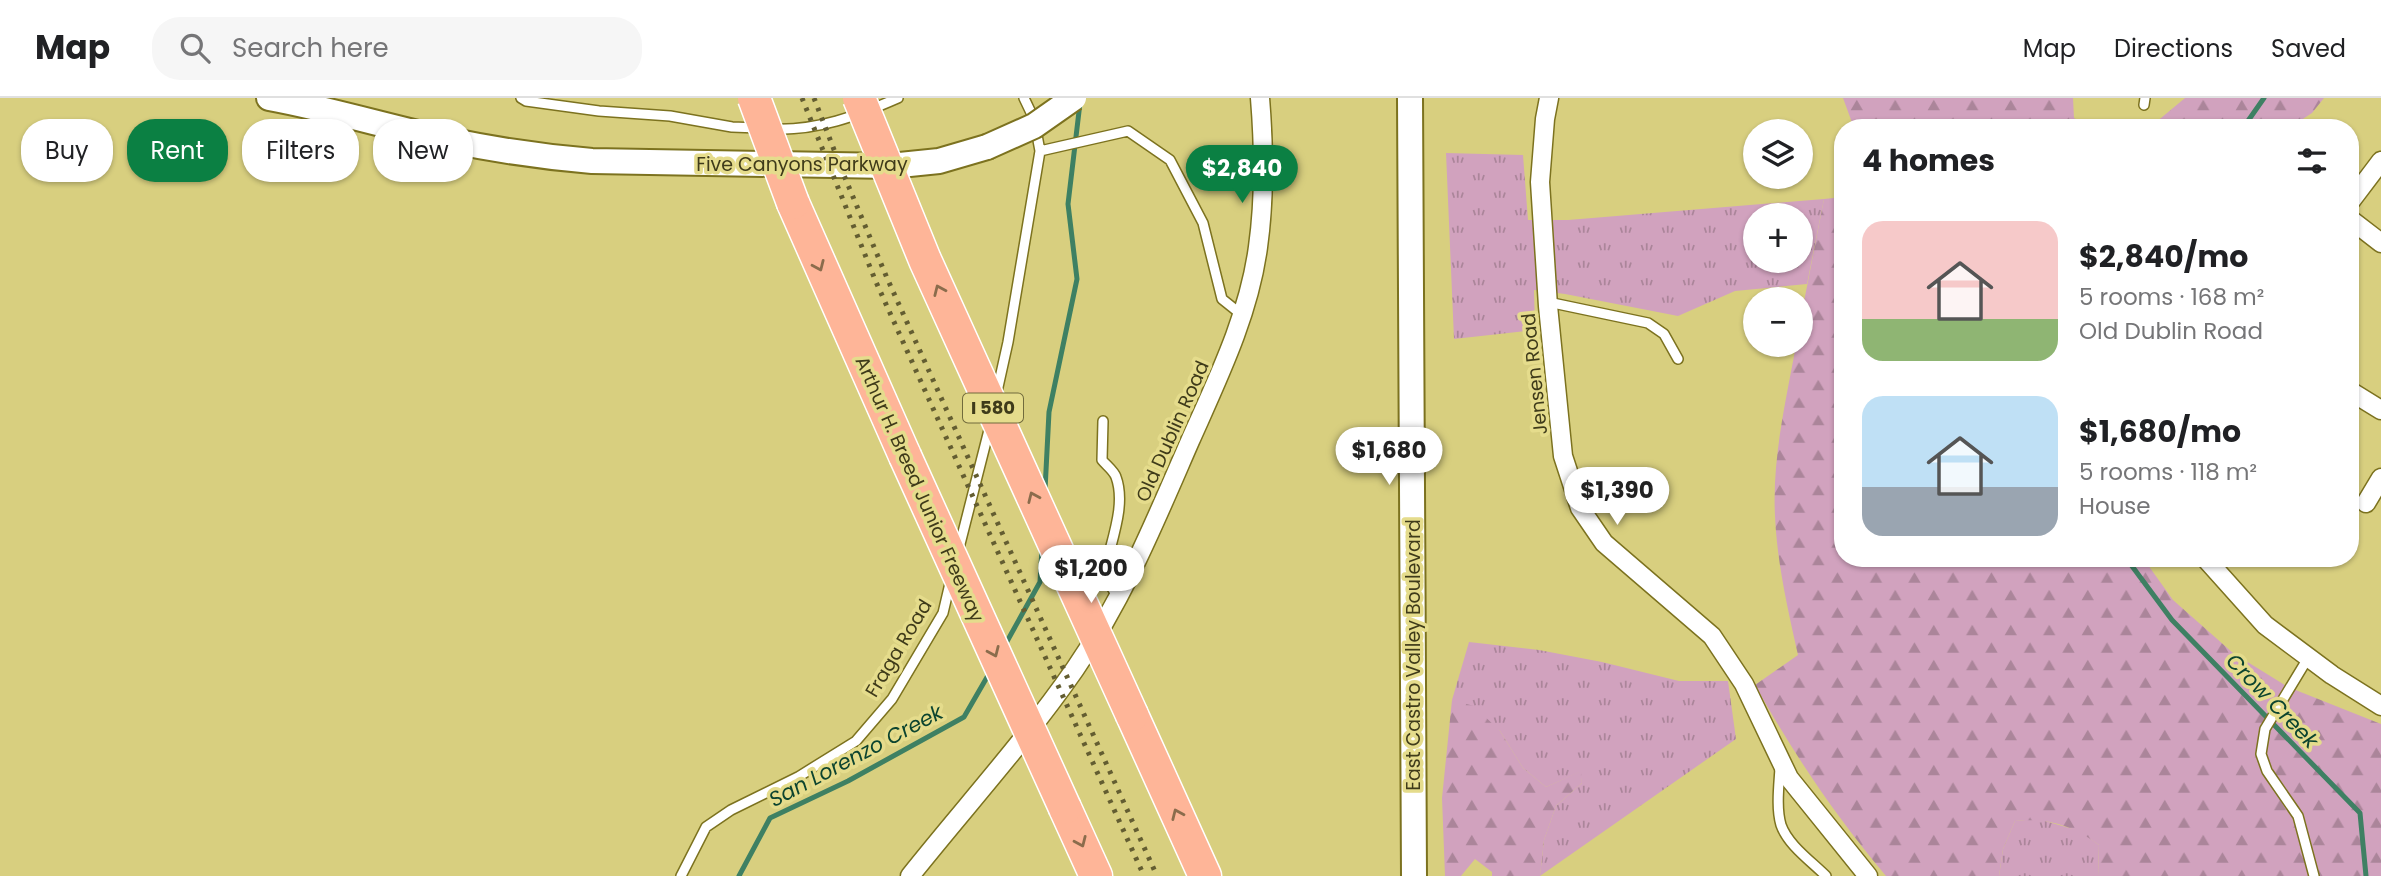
<!DOCTYPE html>
<meta charset="utf-8">
<style>
body{margin:0;font-family:Poppins,sans-serif;background:#f6f6f6;color:#202124;height:100vh;display:flex;flex-direction:column;font-size:26px;white-space:nowrap}
*{box-sizing:border-box;margin:0}
p{font-size:23px;color:#757577}
.icon{flex:none;width:38px;height:38px;fill:none;stroke:currentColor;stroke-width:2;stroke-linecap:round;stroke-linejoin:round}
.map{position:relative;flex:1;overflow:hidden}
.drawer{position:absolute;left:1834px;top:21px;width:525px;height:448px;display:flex;flex-direction:column;background:#fff;border-radius:28px;box-shadow:0 2px 5px #0004}
.drawer>*{flex:none}
.hud{position:absolute;left:21px;top:21px;width:665px;height:63px;display:flex;gap:14px}
.fabs{position:absolute;left:1743px;top:21px;display:grid;gap:14px}
.fabs a{display:grid;place-items:center;width:70px;height:70px;border-radius:50%;background:#fff;box-shadow:0 2px 5px #0004;font-size:35px}
.price{position:absolute;translate:-50% -60px;padding:0 16px;border-radius:24px;background:#fff;color:#222;font-size:23px;line-height:46px;filter:drop-shadow(0 2px 4px #0008)}
.price::after{content:'';position:absolute;left:50%;top:42px;width:21px;height:16px;margin-left:-10px;background:inherit;clip-path:polygon(0 0,100% 0,50% 100%)}
.price.current{background:#0b8043;color:#fff}
ul{padding:0;list-style:none}
li{display:flex;align-items:center;gap:21px;height:175px;padding:0 28px}
li span{display:grid;place-items:center;flex:none;width:196px;height:140px;border-radius:21px;color:#555}
li>.icon{margin-inline-start:auto}
span .icon{width:84px;height:84px;fill:#fffc;stroke-width:1}
li b{font-size:30px}
h2{display:flex;justify-content:space-between;align-items:center;height:84px;padding:0 28px;font-size:30px}
.chip{padding:0 24px;border-radius:28px;background:#fff;box-shadow:0 2px 5px #0004;font-size:24px;line-height:63px}
.chip.current{background:#0b8043;color:#fff}
header{display:flex;align-items:center;gap:42px;box-sizing:border-box;height:98px;padding:0 35px;background:#fff;border-bottom:2px solid #e0e0e0}
header strong{font-size:33px}
nav{display:flex;gap:38px;margin-inline-start:auto;font-size:24px}
.search{width:490px;height:63px;background:#f6f6f6;display:flex;align-items:center;gap:18px;box-sizing:border-box;padding:0 24px;border-radius:28px;color:#757577;font-size:26px}
.map>svg:first-child{display:block}
</style>
<header>
<strong>Map</strong>
<div class="search"><svg class="icon" aria-label="search" viewBox="0 0 24 24"><circle cx="10" cy="10" r="6"/><path d="M15 15l6 6"/></svg>Search here</div>
<nav><a>Map</a><a>Directions</a><a>Saved</a></nav>
</header>
<div class="map">
<svg width="2381" height="778" viewBox="0 0 2381 778">
<defs>
<pattern id="grass-tufts" width="24" height="20" patternUnits="userSpaceOnUse" patternTransform="scale(1.75)"><rect width="24" height="20" fill="#d1a2be"/><path d="M3 7l-1-3M5 7V3M7 7l1-3M15 17l-1-3M17 17v-4M19 17l1-3" fill="none" stroke="#ab859a"/></pattern>
<pattern id="forest-firs" width="22" height="20" patternUnits="userSpaceOnUse" patternTransform="scale(1.75)"><rect width="22" height="20" fill="#d1a2be"/><path d="M5 1l3.5 6h-7zM16 11l3.5 6h-7z" fill="#ab859a"/></pattern>
</defs>
<rect width="100%" height="100%" fill="#d8cf7f"/>
<path fill="url(#grass-tufts)" fill-rule="evenodd" d="M1446,55L1523,57L1528,122H1568L1824,101L1807,186L1735,193L1678,218L1565,196L1534,192L1535,232L1454,241ZM1755,117H1801V163H1755Z
M1469,544L1539,552L1602,564L1679,583H1728L1736,641L1540,778L1544,742L1556,708L1582,685L1580,674L1546,689L1523,670L1500,633L1452,602Z
M2038,721L2080,733L2099,747L2098,778H1999L2003,751L2015,723Z"/>
<path fill="url(#forest-firs)" d="M1843,0H2073L2074,20L2093,30H1854Z
M2185,0H2324L2312,15L2289,30H2149Z
M1843,99V460H2143L2173,502L2233,555L2288,589L2381,626V778H2098L2099,747C2072,727 2048,720 2015,723L2003,751L1999,778H1886C1834,716 1795,658 1755,587L1798,557C1788,512 1777,465 1775,418C1772,360 1786,303 1796,247H1801V219L1824,101Z
M1452,602L1474,608L1500,633L1523,670L1546,689L1581,673L1582,685L1556,708L1544,742L1540,778H1492V774L1475,761L1461,778H1445L1442,700Z"/>
<g fill="none" stroke-linecap="round" stroke-linejoin="round">
<path stroke="#3e8063" stroke-width="5" d="M2243,30L2264,0
M1045,392L1049,314L1077,181L1068,106L1080,5
M2126,460L2172,522L2360,715L2366,778
M1005,547L1040,484L1042,451
M739,778L770,720L848,683L964,619L990,574"/>
<g stroke="#7c721f" stroke-width="12">
<path id="service" d="M521,0L526,3L599,13L670,18L732,29L758,30
M2144,7L2145,0
M772,31C817,33 857,18 898,0
M1040,53L1128,33L1170,62L1203,125L1222,201L1242,217
M1548,204L1648,225L1664,236L1678,261
M996,298L1008,244L1040,53L1034,21L1024,0
M1103,323L1102,362C1106,367 1114,373 1116,379C1127,409 1109,447 1104,478L1118,499
M958,454L990,328
M2308,560L2265,631L2261,656L2267,673L2298,718L2314,778
M1780,670C1779,687 1776,710 1781,727C1788,747 1811,763 1826,778
M681,778L706,729L731,712L798,679L856,643L892,601L943,515L951,481"/>
</g>
<g stroke="#7c721f" stroke-width="21">
<path id="minor" d="M1549,0L1545,21L1540,84L1548,208L1563,358L1580,410L1604,445L1712,538L1744,586L1789,680L1868,778
M2350,104L2381,63
M2350,121L2381,145
M2350,293L2381,312
M2366,405L2381,380
M2205,460L2265,527L2332,577L2381,608
M910,778C965,709 1025,643 1075,571C1124,500 1156,421 1190,343C1218,280 1249,217 1258,149C1265,99 1264,49 1260,0"/>
</g>
<g stroke="#7c721f" stroke-width="28">
<path id="secondary" d="M269,0C329,11 388,29 448,42C496,52 543,59 592,63L890,68L939,63L987,49
M1410,0L1414,778"/>
</g>
<g stroke="#fff" stroke-width="35">
<path id="motorway" d="M793,105L905,358
M1132,617L1205,778
M1065,710L1096,778"/>
</g>
<use href="#service" stroke="#fff" stroke-width="9"/>
<use href="#minor" stroke="#fff" stroke-width="18"/>
<use href="#secondary" stroke="#fff" stroke-width="24"/>
<use href="#motorway" stroke="#feb598" stroke-width="32"/>
<path stroke="#635d31" stroke-width="5" stroke-dasharray="3.5 7" stroke-linecap="butt" d="M802,0L876,184L1144,778
M814,0L843,75L887,180L1157,778"/>
<g stroke="#7c721f" stroke-width="28" stroke-linecap="butt">
<path id="secondary-bridge" d="M987,49L1034,28L1074,0"/>
</g>
<g stroke="#fff" stroke-width="35" stroke-linecap="butt">
<path id="motorway-bridge" d="M754,0L793,105
M859,0L925,162L1132,617
M905,358L1065,710"/>
</g>
<use href="#secondary-bridge" stroke="#fff" stroke-width="24"/>
<use href="#motorway-bridge" stroke="#feb598" stroke-width="32"/>
</g>
<defs><path id="oneway-chevron" d="M-2-3.5L2.5 0L-2 3.5" fill="none" stroke-width="1.6" stroke-linecap="round" stroke-linejoin="round" transform="scale(1.75)"/></defs>
<g stroke="#8b6c4c">
<use href="#oneway-chevron" transform="translate(819 168) rotate(66)"/>
<use href="#oneway-chevron" transform="translate(939 192) rotate(-114)"/>
<use href="#oneway-chevron" transform="translate(1033 399) rotate(-114)"/>
<use href="#oneway-chevron" transform="translate(994 554) rotate(66)"/>
<use href="#oneway-chevron" transform="translate(1177 716) rotate(-114)"/>
<use href="#oneway-chevron" transform="translate(1081 744) rotate(66)"/>
</g>
<g text-anchor="middle" stroke-width="7" stroke-linejoin="round" paint-order="stroke">
<rect fill="#e5dc8c" stroke="#716b3c" stroke-width="2" x="963" y="295.5" width="60" height="29" rx="5"/>
<g font-size="18" font-weight="bold" fill="#3f3b1a">
<text x="993" y="316">I 580</text>
</g>
<g font-size="19" fill="#3f3b1a" stroke="#e5dc8c">
<text x="802" y="73">Five Canyons Parkway</text>
<text transform="translate(1534 276) rotate(-96)" y="7">Jensen Road</text>
<text transform="translate(1172 333) rotate(-66)" y="7">Old Dublin Road</text>
<text transform="translate(920 391) rotate(66)" y="7">Arthur H. Breed Junior Freeway</text>
<text transform="translate(898 550) rotate(-59)" y="7">Fraga Road</text>
<text transform="translate(1413 557) rotate(-90)" y="7">East Castro Valley Boulevard</text>
</g>
<g font-size="21" font-style="italic" fill="#0c442f" stroke="#e5dc8c">
<text transform="translate(2272 603) rotate(46)" y="7">Crow Creek</text>
<text transform="translate(856 658) rotate(-28)" y="7">San Lorenzo Creek</text>
</g>
</g>
</svg>
<div class="fabs">
<a><svg class="icon" aria-label="layers" viewBox="0 0 24 24"><path d="M12 4l9 5-9 5-9-5zM3 14l9 5 9-5"/></svg></a>
<a>+</a>
<a>−</a>
</div>
<b class="price current" style="left:1242px;top:107px">$2,840</b>
<b class="price" style="left:1389px;top:389px">$1,680</b>
<b class="price" style="left:1617px;top:429px">$1,390</b>
<b class="price" style="left:1091px;top:507px">$1,200</b>
<div class="hud">
<a class="chip">Buy</a>
<a class="chip current">Rent</a>
<a class="chip">Filters</a>
<a class="chip">New</a>
</div>
<section class="drawer">
<h2>4 homes<svg class="icon" aria-label="filters" viewBox="0 0 24 24"><path d="M4 7h16M4 17h16"/><circle cx="9" cy="7" r="2"/><circle cx="15" cy="17" r="2"/></svg></h2>
<ul>
<li><span style="background:linear-gradient(#f6c9c9 70%,#8fb573 0)"><svg class="icon" aria-label="home" viewBox="0 0 24 24"><path d="M3 11l9-7 9 7M6 9v11h12V9"/></svg></span><div><b>$2,840/mo</b><p>5 rooms · 168 m²</p><p>Old Dublin Road</p></div></li>
<li><span style="background:linear-gradient(#bfe0f5 65%,#9aa5b1 0)"><svg class="icon" aria-label="home" viewBox="0 0 24 24"><path d="M3 11l9-7 9 7M6 9v11h12V9"/></svg></span><div><b>$1,680/mo</b><p>5 rooms · 118 m²</p><p>House</p></div></li>
</ul>
</section>
</div>
